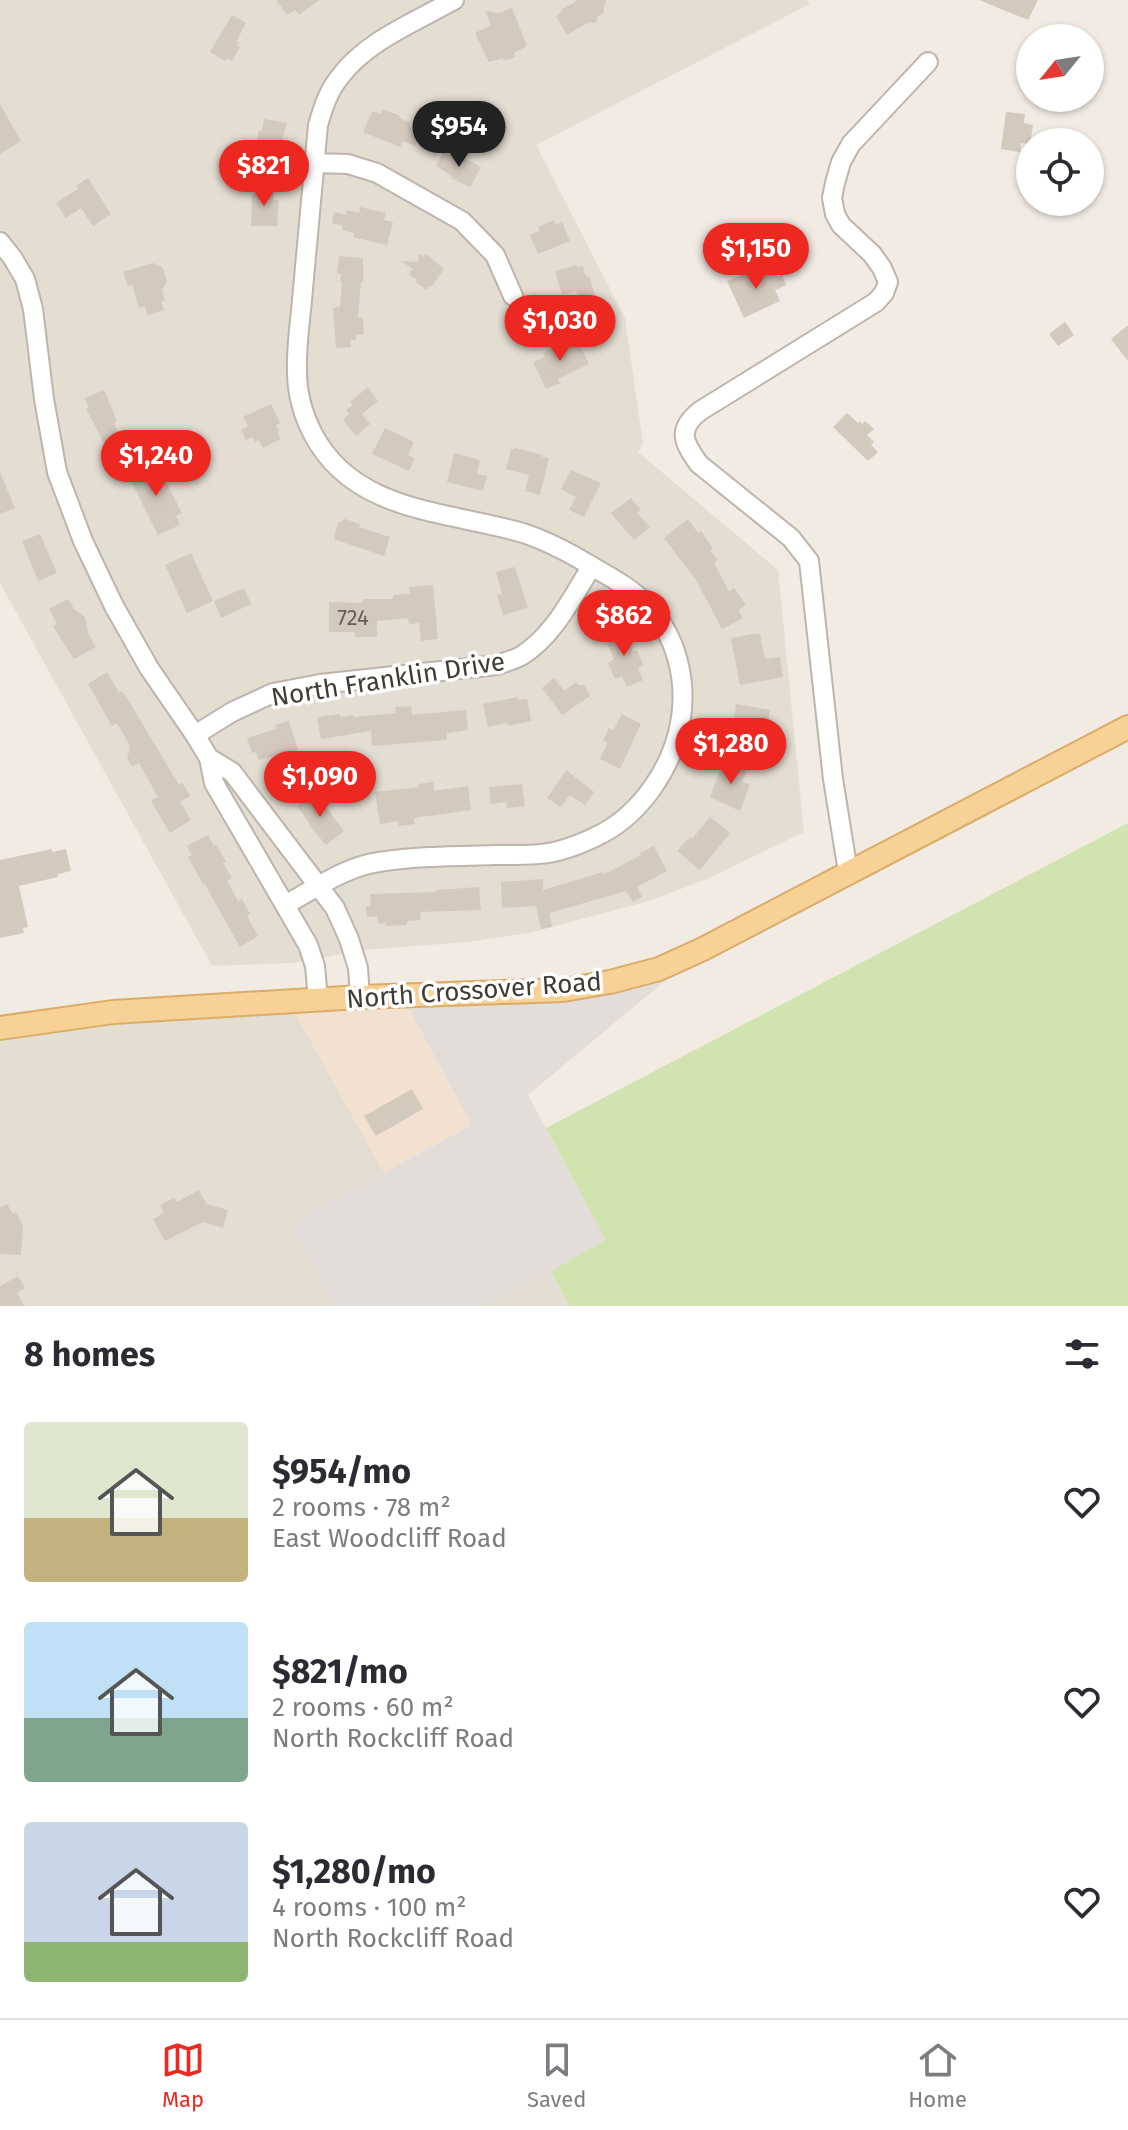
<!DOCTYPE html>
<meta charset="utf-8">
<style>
body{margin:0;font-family:"Fira Sans",sans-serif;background:#f7f7f7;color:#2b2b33;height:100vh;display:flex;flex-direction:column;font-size:30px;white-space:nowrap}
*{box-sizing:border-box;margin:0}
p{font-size:26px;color:#7c7c81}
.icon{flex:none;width:44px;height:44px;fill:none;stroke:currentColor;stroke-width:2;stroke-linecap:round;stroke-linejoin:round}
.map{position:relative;height:1306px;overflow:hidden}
.panel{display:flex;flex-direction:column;background:#fff;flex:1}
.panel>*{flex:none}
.needle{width:52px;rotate:240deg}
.controls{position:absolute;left:1016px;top:24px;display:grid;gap:16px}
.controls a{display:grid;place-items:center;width:88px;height:88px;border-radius:50%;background:#fff;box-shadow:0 2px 6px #0004;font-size:40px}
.price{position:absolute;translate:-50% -68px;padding:0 18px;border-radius:28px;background:#ec2820;color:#fff;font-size:26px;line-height:52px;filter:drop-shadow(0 2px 4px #0008)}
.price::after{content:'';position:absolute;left:50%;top:48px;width:24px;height:18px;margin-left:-12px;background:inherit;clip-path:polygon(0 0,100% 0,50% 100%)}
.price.active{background:#222;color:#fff}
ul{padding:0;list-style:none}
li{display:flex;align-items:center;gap:24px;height:200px;padding:0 24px}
li span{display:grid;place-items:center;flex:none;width:224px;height:160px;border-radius:8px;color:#555}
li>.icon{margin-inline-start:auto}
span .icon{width:96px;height:96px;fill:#fffc;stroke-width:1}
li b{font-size:34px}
h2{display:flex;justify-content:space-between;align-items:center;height:96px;padding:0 24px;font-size:34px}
.dock{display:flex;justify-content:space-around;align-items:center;height:112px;border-top:2px solid #e1e1e2;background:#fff;font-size:22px;color:#7c7c81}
.dock a{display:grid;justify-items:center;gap:4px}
.dock .active{color:#ec2820}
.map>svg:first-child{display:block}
</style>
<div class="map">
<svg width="1128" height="1306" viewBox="0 0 1128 1306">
<rect width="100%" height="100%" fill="#f1ebe4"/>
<path fill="#e4ddd2" d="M0,0H808L810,4L536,145L625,318L643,444L638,452L778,570L804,832L707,879L649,901L529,933L467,942L363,950L293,963L212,966L0,583Z
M289,1002L384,1173L291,1224L334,1306H0V1028Z
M551,1271L570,1306H487Z"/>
<path fill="#f2e0d0" d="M402,996L472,1125L384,1173L289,1002Z"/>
<path fill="#e3ddd9" d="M703,949L528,1095L607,1241L487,1306H334L290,1224L472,1125L402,996L563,990Z"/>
<path fill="#d1e3af" d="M1128,823V1306H570L551,1271L606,1240L546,1128Z"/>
<path fill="#d4c9bd" d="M276,0H319L299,15L295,10L287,15Z
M578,0H606L603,13L598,16L596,23L589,22L567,35L556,16L562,12L561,10Z
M979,0H1038L1028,20Z
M512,8L527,46L514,53L515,57L504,61L503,58L489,62L475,33L491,25L485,11L499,13Z
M232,15L246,23L236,42L239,43L237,46L240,47L232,61L227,58L225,61L210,52Z
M0,104L21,141L0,154Z
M383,109L400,116L399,118L411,123L409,126L422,131L415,146L403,141L400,147L363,132L372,111L381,114Z
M1006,112L1025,114L1024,123L1033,125L1030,144L1021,143L1020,152L1001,149Z
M264,119L287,123L280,148L256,145L259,131H262Z
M443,152L461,160L463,157L481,167L470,187L451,178L452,176L436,166Z
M88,178L111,214L93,226L81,208L66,218L56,203L78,189L76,186Z
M257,188H273V200H279L277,226H251L252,194H257Z
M360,207L386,213L384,220L393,222L387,245L353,237L354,233L342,230L343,226L332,223L334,212L346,215L347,210L359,213Z
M554,220L556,225L562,222L570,241L538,254L530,235L540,231L538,227Z
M419,254L424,257L426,254L444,269L431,287L429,285L426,290L416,282L417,280L409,274L413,269L401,261L418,262Z
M339,256L363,258V282H361L358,318L362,317L363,320L364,334L355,335L356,340H350L351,347L336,348L333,308L340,307L342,282L340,281L341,274L337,273Z
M153,263L163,268L167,282L162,290L165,300L161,302L164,310L148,315L145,306L139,308L132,285L128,286L123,272Z
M577,265V267L583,266L585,275L590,278L596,300L593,301L595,308L584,311L576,291L562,295L555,271Z
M759,268L779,277L782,275L786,285L775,290L780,301L744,318L727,281Z
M1065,322L1074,335L1058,346L1049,334Z
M1128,325V361L1111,339Z
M578,340L589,364L558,379L560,383L546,389L533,362L545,357L543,353L561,344L563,348Z
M368,387L378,401L362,414L370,424L356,436L343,420L349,414L346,410L353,405L350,402Z
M104,390L117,421L114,423L120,436L104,443L86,409L89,408L84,398Z
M271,404L278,419L280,424L276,425L279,431L277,432L281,439L263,448L258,440L255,442L253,437L246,440L241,430L248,426L243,417Z
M847,413L858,423L860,421L862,424L865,421L874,429L867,435L874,442L871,445L878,452L868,461L833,427Z
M385,428L414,442L408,455L415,458L409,471L372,454Z
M515,448L543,455L542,457L549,458L540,495L525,491L529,475L506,469L511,449L514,450Z
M454,453L480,460L477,474L487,476L483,491L447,482Z
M151,462L157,475L161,472L182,513L176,516L180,525L158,535L129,477L139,472L137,468Z
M571,470L601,483L584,517L569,510L576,497L561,489Z
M0,472L15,508L0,514Z
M631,498L641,510L637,513L650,527L634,540L611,513Z
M345,519L360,524L359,527L390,537L384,556L336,540L334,538L338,523Z
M688,519L698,533L701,531L713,548L710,550L718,560L714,563L729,591L734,588L746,605L738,610L743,618L722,629L696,580L664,538Z
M40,534L57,573L38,581L22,541Z
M191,553L213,601L187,613L165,565Z
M515,567L528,608L503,615L497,595L502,594L496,572Z
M433,585L438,639L421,641L419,623L409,624L408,618L377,621V637H355V632H329V602L363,603V599H393V595L410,594L409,587Z
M244,588L251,604L221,618L214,601Z
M68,599L74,609L85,617L88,633L96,647L74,659L53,626L57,624L49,609Z
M622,626L633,652L637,650L644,666L638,668L643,680L627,687L622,676L615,679L608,663L614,659L603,635Z
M753,634H760L765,659L780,657L783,677L740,685L731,638Z
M107,672L119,693L122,691L127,698L179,785L182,782L190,796L180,802L191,820L170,833L151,801L158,797L139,763L132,766L127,758L130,749L129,744L117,723L112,726L88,684Z
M554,678L564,691L576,682L579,685H584L590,696L562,715L542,688Z
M518,697V700L527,699L531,721L508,726L507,723L488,727L483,704Z
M736,704L770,710L764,751L732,746Z
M411,706L412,715L466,710L468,730L447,733V740L372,746L371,731L321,739L317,717L340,714V717L353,715L354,717L396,713L395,707Z
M622,714L641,724L620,769L600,759L608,743L603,740L609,728L613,731Z
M289,721L298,750L259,760L256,752L252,753L247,738L276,729L275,725Z
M724,760L747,770L742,782L750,785L740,811L710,797Z
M566,770L594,792L585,805L570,795L561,807L547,798Z
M433,782L434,791L468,786L471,810L414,818L415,824L399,826L398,821L380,824L375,792L419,787L418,784Z
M522,784L525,806L507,808L506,802L491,804L489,787Z
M315,792L344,831L326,845L309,825L310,824L297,806Z
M710,817L730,833L700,870L677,851L690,837L692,839Z
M208,835L214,846L216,844L226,862L223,863L232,878L227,881L238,901L242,899L250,914L247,916L258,936L240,947L204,883L203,884L188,857L192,855L187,846Z
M654,846L667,871L637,887L642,897L633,902L626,891L549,913L552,927L541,929L536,906L502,908L501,882L543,879V890L603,872V875L641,855L640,853Z
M52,849V852L66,849L71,871L58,874V877L19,886L28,927L23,928L24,933L0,938V860Z
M479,887L481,910L420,912L421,920L407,921V925L388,926H386L385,923L379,924L377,916L367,917L366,906H371L370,894L436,892V890Z
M412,1089L423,1109L376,1136L364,1116Z
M199,1190L206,1204L228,1210L223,1228L203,1222L165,1241L153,1219L164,1213L160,1205L174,1198L177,1202Z
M7,1204L13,1214L16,1212L23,1226L21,1255L0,1254V1208Z
M18,1276L25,1288L17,1293L24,1306H0V1286Z"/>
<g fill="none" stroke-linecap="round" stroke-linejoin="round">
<g stroke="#beb5aa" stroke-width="22">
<path id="minor" d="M315,163L348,164L377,173L462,221L495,255L513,296
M0,242L12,257L25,279L33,309L44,399L57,472L83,541L114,606L149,668L195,735L209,758L214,783L308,945L315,966L318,1000
M195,735L232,712L273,693L320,684L497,665C505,662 514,660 521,656C554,636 572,597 592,566
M209,758L232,772L335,908L349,939L358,968L360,997
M848,872L833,779L809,561L791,538L699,464C684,443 676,430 700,411L876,302L884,293L888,282L882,268L872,254L841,225L835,214L832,198L835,183L841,162L851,144L928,62
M285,905C315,889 344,867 379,862C417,856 457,856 496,855C515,855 535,856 554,852C571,848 588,841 603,833C642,812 672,767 680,724C688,682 677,635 646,604C631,588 612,578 593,567C570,553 548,541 523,533C448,511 354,513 313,434C303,415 297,393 297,371C296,348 300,323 302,300C307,241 313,183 318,125C323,108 328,92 339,78C366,41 415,22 454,0"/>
</g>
<g stroke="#dbac68" stroke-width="26">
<path id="major" d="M0,1028L113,1012L360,997L563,990L610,982L659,969L703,949L1128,727"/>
</g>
<use href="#minor" stroke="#fff" stroke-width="18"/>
<use href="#major" stroke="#f7d196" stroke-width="22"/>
</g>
<g text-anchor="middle" stroke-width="7" stroke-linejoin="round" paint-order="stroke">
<g font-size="22" fill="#665e56">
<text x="353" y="625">724</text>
</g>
<g font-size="26" fill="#423b34" stroke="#fff">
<text transform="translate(388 679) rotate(-9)" y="9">North Franklin Drive</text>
<text transform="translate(474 990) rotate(-4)" y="9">North Crossover Road</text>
</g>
</g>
</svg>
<div class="controls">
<a><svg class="needle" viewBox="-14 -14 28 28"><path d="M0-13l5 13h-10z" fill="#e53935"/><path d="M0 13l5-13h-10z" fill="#7c7c81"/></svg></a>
<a><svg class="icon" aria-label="locate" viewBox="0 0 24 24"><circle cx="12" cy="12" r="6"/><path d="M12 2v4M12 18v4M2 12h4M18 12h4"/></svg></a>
</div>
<b class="price active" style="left:459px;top:169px">$954</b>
<b class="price" style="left:264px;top:208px">$821</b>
<b class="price" style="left:756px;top:291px">$1,150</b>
<b class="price" style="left:560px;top:363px">$1,030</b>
<b class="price" style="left:156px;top:498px">$1,240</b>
<b class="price" style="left:624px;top:658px">$862</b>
<b class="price" style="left:731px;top:786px">$1,280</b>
<b class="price" style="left:320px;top:819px">$1,090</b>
</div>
<section class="panel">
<h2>8 homes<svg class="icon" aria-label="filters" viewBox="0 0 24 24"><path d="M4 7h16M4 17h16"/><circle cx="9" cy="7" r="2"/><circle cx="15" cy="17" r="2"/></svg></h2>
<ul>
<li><span style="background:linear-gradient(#dfe7d0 60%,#c2b280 0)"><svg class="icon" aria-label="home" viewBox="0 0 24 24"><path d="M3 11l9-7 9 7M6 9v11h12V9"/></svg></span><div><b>$954/mo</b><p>2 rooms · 78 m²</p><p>East Woodcliff Road</p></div><svg class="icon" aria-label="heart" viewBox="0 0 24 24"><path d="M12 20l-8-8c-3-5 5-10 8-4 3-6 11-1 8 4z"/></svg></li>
<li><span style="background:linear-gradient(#bfe0f5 60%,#7fa58c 0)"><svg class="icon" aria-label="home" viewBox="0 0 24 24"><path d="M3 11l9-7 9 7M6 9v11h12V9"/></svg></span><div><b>$821/mo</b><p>2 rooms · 60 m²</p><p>North Rockcliff Road</p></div><svg class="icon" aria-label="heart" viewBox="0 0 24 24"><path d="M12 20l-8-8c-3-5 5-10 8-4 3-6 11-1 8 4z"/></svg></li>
<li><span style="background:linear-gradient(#c9d6e8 75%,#8fb573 0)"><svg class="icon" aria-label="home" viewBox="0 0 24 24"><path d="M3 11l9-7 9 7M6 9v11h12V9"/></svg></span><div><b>$1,280/mo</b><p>4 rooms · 100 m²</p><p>North Rockcliff Road</p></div><svg class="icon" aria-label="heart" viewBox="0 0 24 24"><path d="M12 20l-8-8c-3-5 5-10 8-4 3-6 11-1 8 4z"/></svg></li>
</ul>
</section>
<nav class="dock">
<a class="active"><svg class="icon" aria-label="map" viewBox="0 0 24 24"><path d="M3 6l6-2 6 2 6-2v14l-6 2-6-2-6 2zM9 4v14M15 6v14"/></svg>Map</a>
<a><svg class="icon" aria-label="saved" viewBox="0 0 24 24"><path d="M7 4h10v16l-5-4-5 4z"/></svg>Saved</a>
<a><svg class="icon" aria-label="home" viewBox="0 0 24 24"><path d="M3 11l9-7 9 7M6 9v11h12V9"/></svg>Home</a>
</nav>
